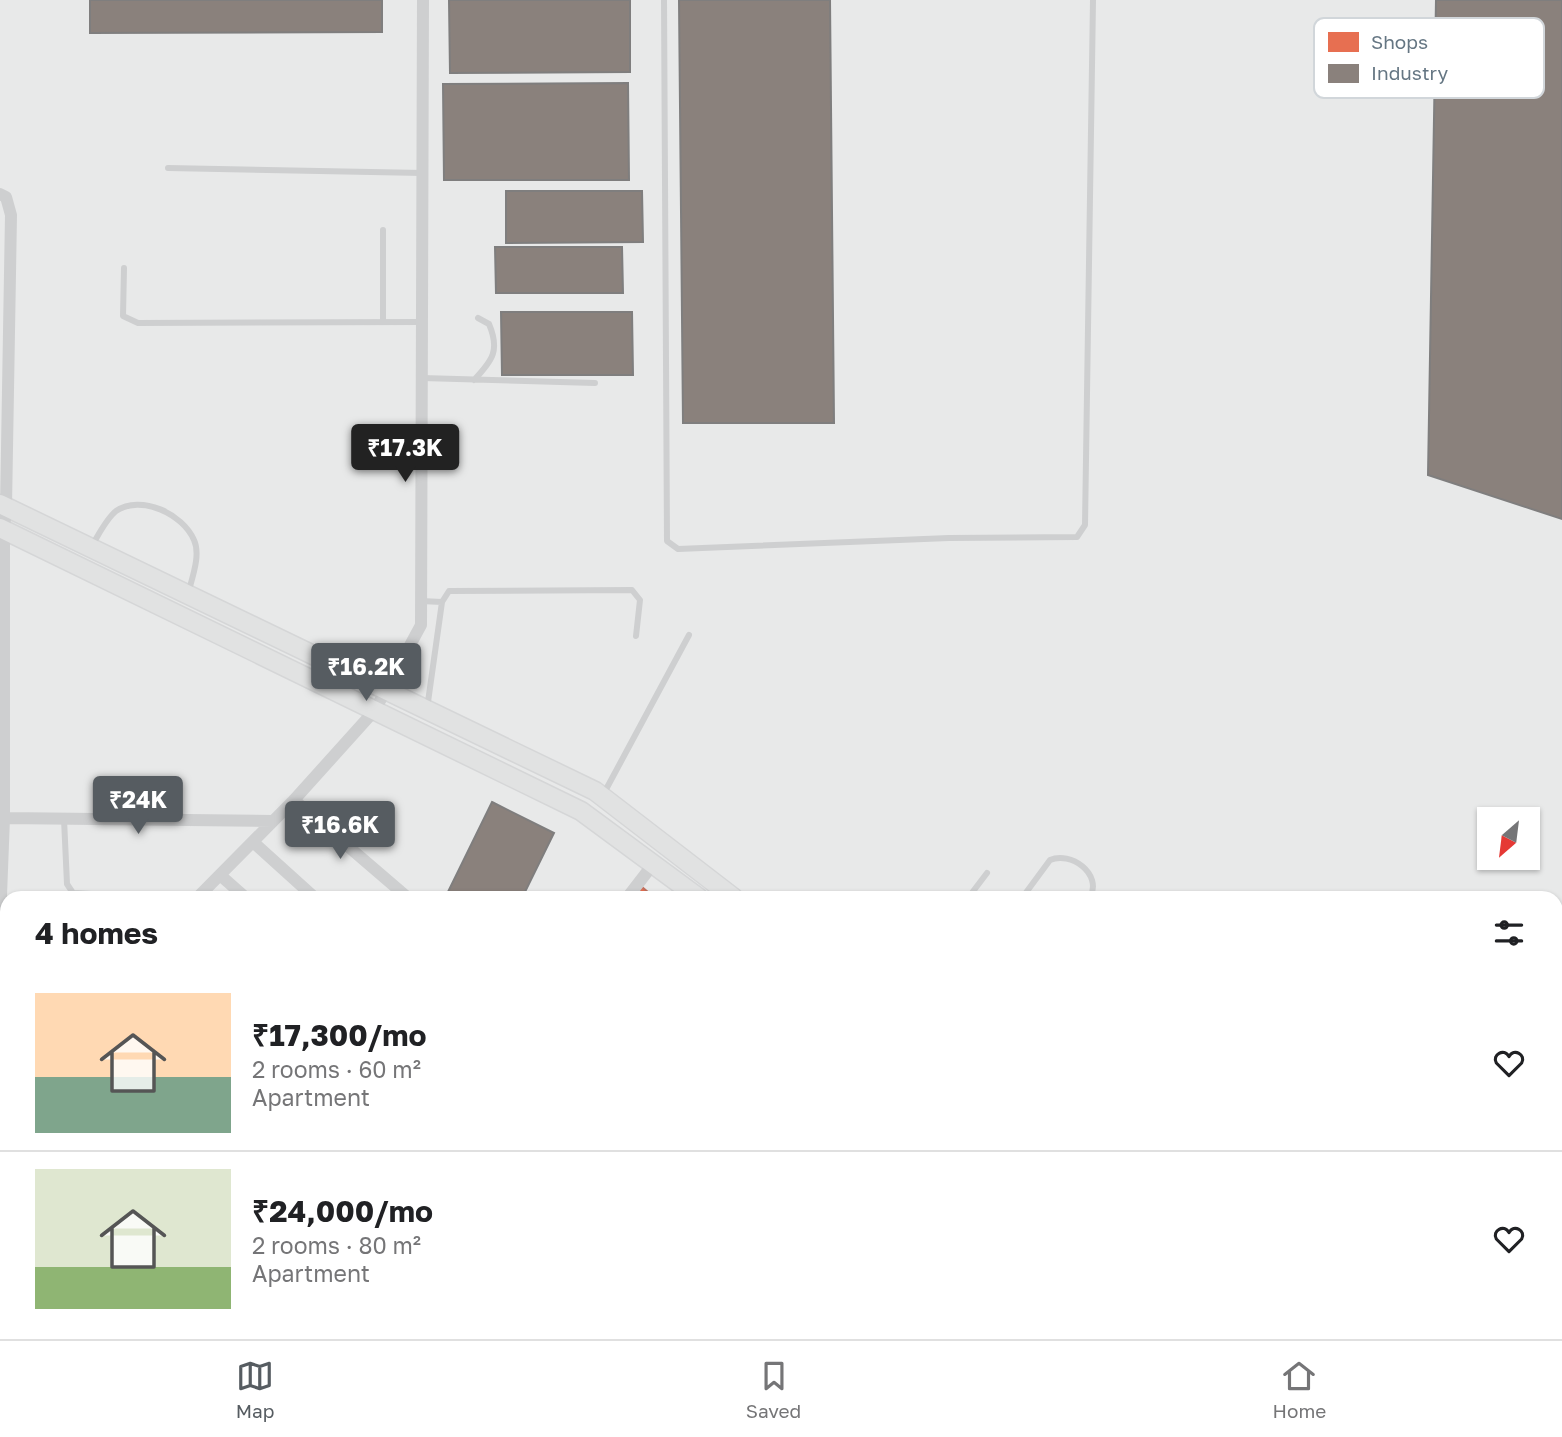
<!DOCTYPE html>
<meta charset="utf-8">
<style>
body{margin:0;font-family:"Golos Text",sans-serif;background:#f6f6f6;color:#202124;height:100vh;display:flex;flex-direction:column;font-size:26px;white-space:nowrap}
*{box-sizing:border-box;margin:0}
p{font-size:23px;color:#757577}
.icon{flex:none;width:38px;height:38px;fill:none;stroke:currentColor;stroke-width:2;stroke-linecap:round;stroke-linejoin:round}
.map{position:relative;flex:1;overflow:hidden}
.panel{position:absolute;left:0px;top:891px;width:1563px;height:450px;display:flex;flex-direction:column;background:#fff;border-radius:21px 21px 0 0;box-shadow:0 2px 5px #0004}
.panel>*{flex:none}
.needle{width:46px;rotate:208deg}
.buttons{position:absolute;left:1477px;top:807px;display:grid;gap:14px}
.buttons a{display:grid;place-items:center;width:63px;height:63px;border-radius:0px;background:#fff;box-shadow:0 2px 5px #0004;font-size:35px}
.price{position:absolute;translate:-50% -60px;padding:0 16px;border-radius:7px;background:#565c61;color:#fff;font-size:23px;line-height:46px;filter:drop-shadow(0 2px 4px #0008)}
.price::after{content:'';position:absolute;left:50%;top:42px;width:21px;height:16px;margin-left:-10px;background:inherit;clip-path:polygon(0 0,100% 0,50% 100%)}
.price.current{background:#222;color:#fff}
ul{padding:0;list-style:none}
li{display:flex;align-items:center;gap:21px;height:175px;padding:0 35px}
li+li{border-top:2px solid #e0e0e0}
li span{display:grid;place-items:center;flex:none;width:196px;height:140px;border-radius:0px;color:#555}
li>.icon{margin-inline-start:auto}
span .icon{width:84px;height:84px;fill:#fffc;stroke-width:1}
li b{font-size:30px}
h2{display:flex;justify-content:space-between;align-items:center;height:84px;padding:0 35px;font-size:30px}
.dock{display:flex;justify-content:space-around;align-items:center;height:98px;border-top:2px solid #e0e0e0;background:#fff;font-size:19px;color:#757577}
.dock a{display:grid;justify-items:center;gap:4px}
.dock .current{color:#565c61}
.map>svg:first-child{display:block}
</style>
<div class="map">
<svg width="1562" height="1339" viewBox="0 0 1562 1339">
<rect width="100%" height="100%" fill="#f9f9f9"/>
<path fill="#e8e9e9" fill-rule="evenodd" d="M0,0H1562V1339H962L952,1334H1556V898H7V1169H0ZM1489,819H1528V858H1489Z
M721,1334H847L843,1339H728Z"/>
<path fill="#e76f51" stroke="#c07160" stroke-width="2" d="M642,887L655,898H634Z"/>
<path fill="#8a817c" stroke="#7f7e7e" stroke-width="2" d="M90,0H382V32L90,33Z
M449,0H630V72L450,73Z
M679,0H830L834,423H683Z
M1436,0H1562V519L1428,475Z
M628,83L629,180H444L443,84Z
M506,191H642L643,242L506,243Z
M495,247H622L623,293H496Z
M501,312H632L633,375H502Z
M492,802L554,833L522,898H445Z"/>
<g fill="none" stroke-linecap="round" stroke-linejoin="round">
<g stroke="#d5d6d7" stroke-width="21">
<path id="secondary" d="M0,504L595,791L734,898
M0,528L581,811L699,898
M1285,1334L1293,1339
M1322,1334L1330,1339"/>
</g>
<path stroke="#cecfd0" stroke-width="6" d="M664,0L667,541L678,549L949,538L1077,537L1085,525L1093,0
M168,168L423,173
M124,268L123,316L138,323L422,322
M383,322V230
M422,378L595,383
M474,380C493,360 500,350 489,324L478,318
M91,547C98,536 106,519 116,511C141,494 183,514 194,540C201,555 192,578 188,594
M421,601L442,602
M427,709L442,602L449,591L632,590L640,600L636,636
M603,795L689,635
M64,819L67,884L73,893L92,894
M968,898L987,873
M1022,898L1050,860C1070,851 1103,873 1090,898
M0,1139L7,1146
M1549,1339H1552"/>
<path stroke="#cecfd0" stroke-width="12" d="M0,194L6,197L11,215L6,507L4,530V818L0,921
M294,800L407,897
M4,818L273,821
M253,842L315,898
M220,875L246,898
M197,898L294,800L375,710L421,625L423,0
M627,898L654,863
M0,1118L7,1106
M1556,1146L1562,1137
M520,1334L527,1339
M410,1339L415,1334
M486,1339L490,1334
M1422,1339L1426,1334"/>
<use href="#secondary" stroke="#e1e2e2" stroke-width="18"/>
</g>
<rect x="1314" y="18" width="230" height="80" rx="10" fill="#fff" stroke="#d1d6da" stroke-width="2"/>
<rect x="1328" y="32" width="31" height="20" fill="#e76f51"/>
<rect x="1328" y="64" width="31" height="19" fill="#8a817c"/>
<g font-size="19" fill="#657683">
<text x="1371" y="49">Shops</text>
<text x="1371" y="80">Industry</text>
</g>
</svg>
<div class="buttons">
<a><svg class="needle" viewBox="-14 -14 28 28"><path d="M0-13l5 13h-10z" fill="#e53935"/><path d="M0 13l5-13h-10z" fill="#757577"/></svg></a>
</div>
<b class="price current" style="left:405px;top:484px">₹17.3K</b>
<b class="price" style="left:366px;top:703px">₹16.2K</b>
<b class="price" style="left:138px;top:836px">₹24K</b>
<b class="price" style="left:340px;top:861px">₹16.6K</b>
<section class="panel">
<h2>4 homes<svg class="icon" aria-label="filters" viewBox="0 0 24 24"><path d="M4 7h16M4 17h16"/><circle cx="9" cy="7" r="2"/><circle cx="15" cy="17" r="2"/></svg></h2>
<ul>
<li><span style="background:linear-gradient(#ffd9b3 60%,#7fa58c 0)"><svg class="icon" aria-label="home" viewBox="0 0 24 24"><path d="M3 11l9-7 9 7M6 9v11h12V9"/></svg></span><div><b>₹17,300/mo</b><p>2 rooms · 60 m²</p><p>Apartment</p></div><svg class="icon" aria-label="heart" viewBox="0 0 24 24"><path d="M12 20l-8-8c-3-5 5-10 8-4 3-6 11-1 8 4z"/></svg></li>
<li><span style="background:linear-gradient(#dfe7d0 70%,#8fb573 0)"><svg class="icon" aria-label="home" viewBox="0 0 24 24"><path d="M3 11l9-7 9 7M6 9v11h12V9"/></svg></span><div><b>₹24,000/mo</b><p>2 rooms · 80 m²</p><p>Apartment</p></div><svg class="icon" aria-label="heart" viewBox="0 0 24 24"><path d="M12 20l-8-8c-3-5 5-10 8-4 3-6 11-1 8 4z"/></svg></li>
</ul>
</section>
</div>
<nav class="dock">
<a class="current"><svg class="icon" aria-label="map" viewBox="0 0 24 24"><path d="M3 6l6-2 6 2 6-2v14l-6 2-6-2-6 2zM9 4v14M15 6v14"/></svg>Map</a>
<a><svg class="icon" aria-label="saved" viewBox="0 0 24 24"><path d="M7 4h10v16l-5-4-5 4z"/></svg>Saved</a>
<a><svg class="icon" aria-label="home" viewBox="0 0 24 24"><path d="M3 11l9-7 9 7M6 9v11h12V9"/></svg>Home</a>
</nav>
